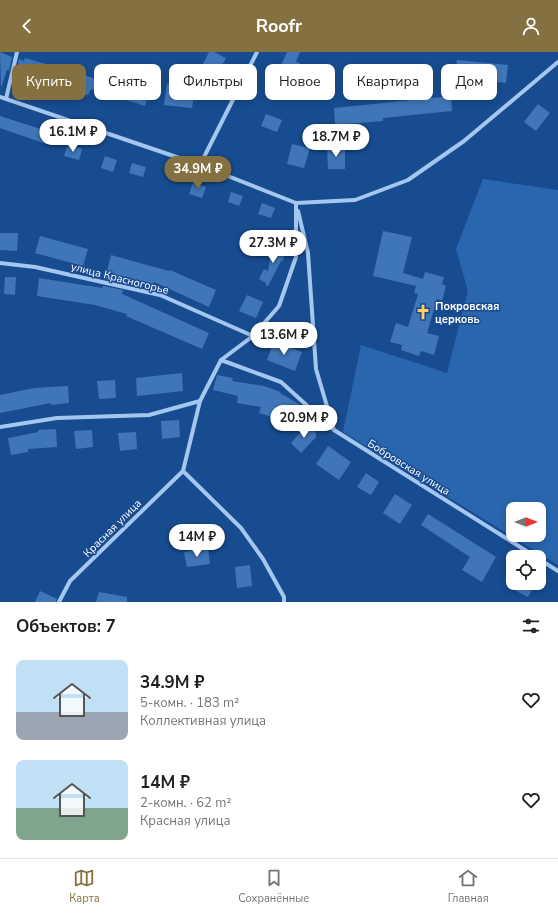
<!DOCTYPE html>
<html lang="ru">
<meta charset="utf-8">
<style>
body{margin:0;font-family:"Nunito Sans",sans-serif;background:#f6f6f6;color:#202124;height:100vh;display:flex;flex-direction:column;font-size:15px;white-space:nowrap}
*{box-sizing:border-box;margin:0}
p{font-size:13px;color:#757577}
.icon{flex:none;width:22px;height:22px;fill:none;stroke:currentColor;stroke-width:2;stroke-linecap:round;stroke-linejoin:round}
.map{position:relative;height:550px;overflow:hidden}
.panel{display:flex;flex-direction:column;background:#fff;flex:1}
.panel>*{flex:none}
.banner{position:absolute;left:12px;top:12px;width:534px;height:36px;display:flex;gap:8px}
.needle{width:26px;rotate:90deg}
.fabs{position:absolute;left:506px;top:450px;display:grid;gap:8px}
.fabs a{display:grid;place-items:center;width:40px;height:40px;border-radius:8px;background:#fff;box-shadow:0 2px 6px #0003;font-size:20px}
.price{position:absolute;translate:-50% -34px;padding:0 9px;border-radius:14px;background:#fff;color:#222;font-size:13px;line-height:26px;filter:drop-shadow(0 1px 2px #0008)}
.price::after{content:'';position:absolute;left:50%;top:24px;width:12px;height:9px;margin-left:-6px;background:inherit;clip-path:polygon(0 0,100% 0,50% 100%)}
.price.current{background:#847040;color:#fff}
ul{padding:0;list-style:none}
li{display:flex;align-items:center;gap:12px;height:100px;padding:0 16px}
li span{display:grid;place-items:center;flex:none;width:112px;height:80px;border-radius:8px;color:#555}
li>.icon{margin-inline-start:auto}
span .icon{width:48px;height:48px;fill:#fffc;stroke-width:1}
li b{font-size:17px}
h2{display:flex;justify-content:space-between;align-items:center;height:48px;padding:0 16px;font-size:17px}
.tag{padding:0 14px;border-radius:8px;background:#fff;box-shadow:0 2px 6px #0003;font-size:14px;line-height:36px}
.tag.current{background:#847040;color:#fff}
header{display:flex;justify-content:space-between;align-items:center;height:52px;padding:0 16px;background:#847040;color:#fff;font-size:18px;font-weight:700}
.dock{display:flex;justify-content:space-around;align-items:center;height:56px;border-top:1px solid #e0e0e0;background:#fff;font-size:11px;color:#757577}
.dock a{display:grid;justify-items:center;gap:2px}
.dock .current{color:#847040}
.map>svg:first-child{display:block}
</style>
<header><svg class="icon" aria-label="back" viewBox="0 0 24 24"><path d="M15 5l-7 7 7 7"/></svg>Roofr<svg class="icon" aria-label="person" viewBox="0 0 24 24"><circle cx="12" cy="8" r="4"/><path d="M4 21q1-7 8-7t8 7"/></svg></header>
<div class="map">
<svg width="558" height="550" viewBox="0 0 558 550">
<rect width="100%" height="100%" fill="#174c90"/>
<path fill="#2966ae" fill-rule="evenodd" d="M483,127L558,138V513L343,380L361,293L447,321L468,239L456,197ZM513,457H539V483H513Z"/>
<path fill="#3f76b8" d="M0,0L12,5L9,19L7,18L1,36Z
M209,0H214L226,6L214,28L199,20Z
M287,0H300L296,10L300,11L290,32L293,34L287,48L269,39Z
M25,6L104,29L106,23L150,37L145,54L91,37L88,43L16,21L19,7L24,9Z
M457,8L508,13L506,31L455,25Z
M167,32L176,33L175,41L194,44L192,56L164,53Z
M451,44L452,59L383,66V69L335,73L334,56Z
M538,52L550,61L536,79L524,70Z
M266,62L282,68L277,80L261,74Z
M0,64L50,80L46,92L0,76Z
M292,92L310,96L304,116L287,112Z
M68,93L82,97L79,108L64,104Z
M327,95H345V117H328Z
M105,104L117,108L113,120L101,116Z
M132,111L146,115L143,125L129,121Z
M193,131L206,135L202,146L189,142Z
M231,140L243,144L239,154L228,150Z
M262,151L275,156L271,166L258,162Z
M383,179L412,185L403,221L423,227L425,220L444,225L442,232L446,234L442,249L437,247L427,281L439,284L434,303L421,299L419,304L401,298L402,293L390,290L396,271L408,275L418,242L414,241L416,234L373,224Z
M0,181H18L17,199L0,198Z
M40,184L88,197L83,214L35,201Z
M272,194L285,196L283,209H281L268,234H266V231L259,227L264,217L268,219Z
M111,203L169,219L170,218L216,238L209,255L154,230L153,233L126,226L125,232L105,227Z
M5,225H16L15,243L4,242Z
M39,226L102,236L103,234L123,238L122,242L209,281L202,297L126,264L127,262L95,253L37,244Z
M247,243L263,250L256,266L239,259Z
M274,289L302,300L295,319L267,308Z
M182,321L183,339L137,344L136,326Z
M217,323L233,326L232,329L264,334L281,340L280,341L304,355L297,366L276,354L272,365L259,361L261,355L237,351L238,344L213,338Z
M115,328L116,346L99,347L97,329Z
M68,334L69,351L51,353V351L0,361V343L34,336Z
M179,368L180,385L162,387L161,369Z
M307,373L316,381V385L301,401L291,391Z
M56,377L57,395L28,397V400L11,403L8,386L38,380V378Z
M92,378L93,395L76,397L74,379Z
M136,380L137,397L120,399L118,381Z
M328,394L351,410L339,428L316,412Z
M366,421L379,430L371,443L357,435Z
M395,442L412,453L400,472L383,461Z
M428,462L496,505L482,530L462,518L470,505L421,473Z
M208,496L210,512L187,515L184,500Z
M250,513L252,534L237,536L235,515Z
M521,531H536L528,545L516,539Z
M40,539L57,547L56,550H35Z
M99,540L127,545V550H96Z"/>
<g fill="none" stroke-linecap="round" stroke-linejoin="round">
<path stroke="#a4c7f0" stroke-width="4" d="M0,45L200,113L296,151L355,148L408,128L464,89L558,10
M6,47L17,0
M200,113L257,0
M298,159L308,201L316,317L334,378
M0,211L35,215L160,243L253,284L279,254L296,205V151
M221,308L281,330L334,378L536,505
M200,349L183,419L241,476L263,507L284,545V550
M0,375L57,366L149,363L200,349L221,308L253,284
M539,507L558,519
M59,550L70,529L183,419"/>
</g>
<defs>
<g id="church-bare" transform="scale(1.2)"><path d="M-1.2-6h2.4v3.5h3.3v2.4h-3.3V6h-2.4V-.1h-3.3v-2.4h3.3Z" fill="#ffd163" stroke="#174c90" stroke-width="2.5" paint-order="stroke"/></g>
</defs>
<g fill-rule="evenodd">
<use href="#church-bare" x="423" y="260"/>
</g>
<g text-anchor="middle" stroke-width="3" stroke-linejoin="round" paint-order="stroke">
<g font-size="11" fill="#fff" stroke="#174c90">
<text transform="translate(120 226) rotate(14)" y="4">улица Красногорье</text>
<text transform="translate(409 415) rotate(32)" y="4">Бобровская улица</text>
<text transform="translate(112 476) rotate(-45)" y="4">Красная улица</text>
</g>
<g font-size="11" font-weight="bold" fill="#fff" stroke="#174c90" text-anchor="start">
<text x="435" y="258">Покровская<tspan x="435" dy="13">церковь</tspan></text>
</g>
</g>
</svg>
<div class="fabs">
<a><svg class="needle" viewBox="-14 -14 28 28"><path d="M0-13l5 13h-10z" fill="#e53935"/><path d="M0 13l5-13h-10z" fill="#757577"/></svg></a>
<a><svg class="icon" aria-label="locate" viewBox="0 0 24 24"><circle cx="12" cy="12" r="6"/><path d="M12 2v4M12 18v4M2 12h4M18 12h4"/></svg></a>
</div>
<b class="price" style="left:73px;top:101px">16.1M ₽</b>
<b class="price" style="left:336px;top:106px">18.7M ₽</b>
<b class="price current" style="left:198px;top:138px">34.9M ₽</b>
<b class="price" style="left:273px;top:212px">27.3M ₽</b>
<b class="price" style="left:284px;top:304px">13.6M ₽</b>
<b class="price" style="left:304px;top:387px">20.9M ₽</b>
<b class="price" style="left:197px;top:506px">14M ₽</b>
<div class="banner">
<a class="tag current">Купить</a>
<a class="tag">Снять</a>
<a class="tag">Фильтры</a>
<a class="tag">Новое</a>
<a class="tag">Квартира</a>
<a class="tag">Дом</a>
</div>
</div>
<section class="panel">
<h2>Объектов: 7<svg class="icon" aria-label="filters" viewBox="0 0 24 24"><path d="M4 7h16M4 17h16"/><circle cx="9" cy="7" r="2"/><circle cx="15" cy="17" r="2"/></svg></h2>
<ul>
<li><span style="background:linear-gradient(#bfe0f5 65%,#9aa5b1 0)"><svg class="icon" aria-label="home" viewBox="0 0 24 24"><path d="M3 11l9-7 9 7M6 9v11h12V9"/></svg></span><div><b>34.9M ₽</b><p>5-комн. · 183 m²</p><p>Коллективная улица</p></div><svg class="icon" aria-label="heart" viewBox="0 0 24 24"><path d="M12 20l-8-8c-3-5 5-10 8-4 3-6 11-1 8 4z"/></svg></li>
<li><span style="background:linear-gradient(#bfe0f5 60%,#7fa58c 0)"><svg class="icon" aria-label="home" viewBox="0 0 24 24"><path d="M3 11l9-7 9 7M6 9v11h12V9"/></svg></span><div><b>14M ₽</b><p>2-комн. · 62 m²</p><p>Красная улица</p></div><svg class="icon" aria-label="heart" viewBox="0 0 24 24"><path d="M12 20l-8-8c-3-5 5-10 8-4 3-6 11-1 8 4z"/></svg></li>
</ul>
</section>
<nav class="dock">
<a class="current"><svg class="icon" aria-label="map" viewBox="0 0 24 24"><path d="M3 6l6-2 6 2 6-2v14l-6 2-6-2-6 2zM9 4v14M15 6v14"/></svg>Карта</a>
<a><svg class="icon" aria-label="saved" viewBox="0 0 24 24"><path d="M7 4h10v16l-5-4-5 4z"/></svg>Сохранённые</a>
<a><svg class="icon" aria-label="home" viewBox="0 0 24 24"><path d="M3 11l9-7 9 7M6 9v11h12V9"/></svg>Главная</a>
</nav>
